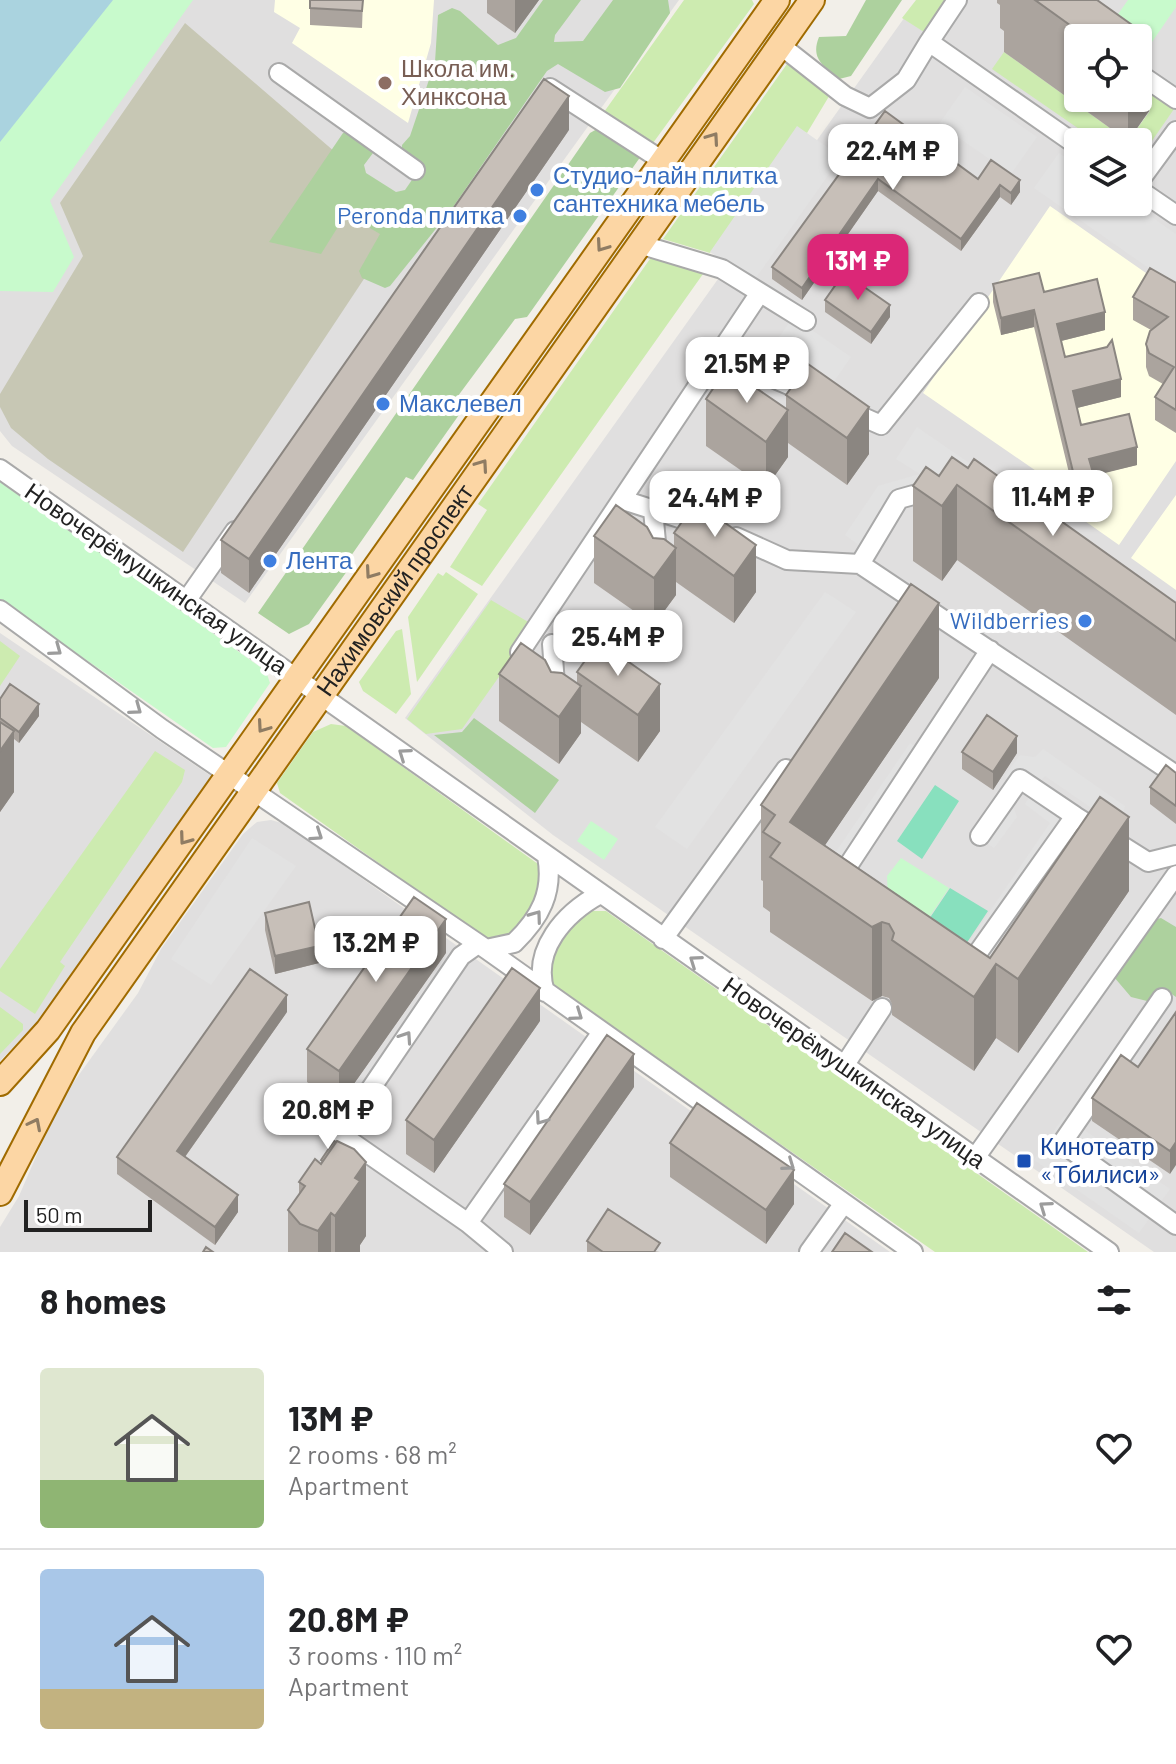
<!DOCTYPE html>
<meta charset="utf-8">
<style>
body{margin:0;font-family:Barlow,sans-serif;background:#f2f2f2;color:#202124;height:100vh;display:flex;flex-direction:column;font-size:30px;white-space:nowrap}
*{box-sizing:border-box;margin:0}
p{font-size:26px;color:#757577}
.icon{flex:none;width:44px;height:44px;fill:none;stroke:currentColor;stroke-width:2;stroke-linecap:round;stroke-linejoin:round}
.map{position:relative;height:1252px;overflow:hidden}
.drawer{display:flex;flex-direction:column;background:#fff;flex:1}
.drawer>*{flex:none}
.controls{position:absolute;left:1064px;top:24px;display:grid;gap:16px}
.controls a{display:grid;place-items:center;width:88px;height:88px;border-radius:8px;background:#fff;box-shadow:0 2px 6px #0004;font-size:40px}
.scale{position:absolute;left:24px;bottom:20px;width:128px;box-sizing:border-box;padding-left:8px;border:4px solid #222;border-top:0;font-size:22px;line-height:28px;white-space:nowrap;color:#222;-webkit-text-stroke:6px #fff;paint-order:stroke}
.price{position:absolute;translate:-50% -68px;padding:0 18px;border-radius:16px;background:#fff;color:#222;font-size:26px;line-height:52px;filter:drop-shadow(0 2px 4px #0008)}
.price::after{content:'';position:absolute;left:50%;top:48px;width:24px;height:18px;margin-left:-12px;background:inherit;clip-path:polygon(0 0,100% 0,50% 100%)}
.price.on{background:#db2777;color:#fff}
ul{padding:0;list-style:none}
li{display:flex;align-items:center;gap:24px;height:200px;padding:0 40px}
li+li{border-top:2px solid #e0e0e0}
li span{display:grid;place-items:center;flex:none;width:224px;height:160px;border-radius:8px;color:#555}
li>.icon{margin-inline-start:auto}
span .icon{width:96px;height:96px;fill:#fffc;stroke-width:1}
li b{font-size:34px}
h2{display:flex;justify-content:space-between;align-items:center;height:96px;padding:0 40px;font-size:34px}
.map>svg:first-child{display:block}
</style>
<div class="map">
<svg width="1176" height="1252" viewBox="0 0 1176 1252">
<rect width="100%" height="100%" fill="#f2efe9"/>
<path fill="#e0dfdf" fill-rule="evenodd" d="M0,0H679L245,603L12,446L0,431Z
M917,0H1176V1252H1154L553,835L405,718ZM1078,38H1138V98H1078ZM1078,142H1138V202H1078Z
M0,633L214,778L52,1007L0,1061Z
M271,820L285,824L890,1252H0V1227L19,1196L60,1101L138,993L161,949L243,834L257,822Z"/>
<path fill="#ffffe5" d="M275,0H434L431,43L408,123L292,43L300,28L274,12Z
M1050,206L1176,294V461L1119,545L1082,519H1069L1046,505L1042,475L923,393Z
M1176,495V590L1131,558Z"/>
<path fill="#c7c7b4" d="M185,23L407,214L183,552L48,459L11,428L0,407V394L83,256L60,203Z"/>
<path fill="#cdebb0" d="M684,0H752L754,4L653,143L646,144L604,112Z
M916,0H948L924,32L902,18Z
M1004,52L1128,141L1150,111L1133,98H1138V82L1174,109L1138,161V142H1098L992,69Z
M787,64L831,93L807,133L797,129L710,253L663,239Z
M652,256L703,274L482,586L450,567L487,510L478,504Z
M446,572L478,594L417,682L408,617L438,573L443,576Z
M491,600L535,626L462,729L426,734L407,719Z
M402,629L411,694L396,714L363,691L359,682L396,631Z
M0,641L20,656L0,686Z
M331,724L346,726L538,864C544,894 521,951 483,937L280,793L277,783L313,732Z
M155,751L185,770L182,782L60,962L65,966L35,1014L0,991V969Z
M590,911H606L1088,1252H935L554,986C544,963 566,920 590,911Z
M0,1007L23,1024V1030L0,1054Z"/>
<path fill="#add19e" d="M543,0H581L555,35L554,42L583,41L613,0H668L670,13L620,88L605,92L558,64L547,71L451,210L390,286L385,288L362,278L359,271L380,234L346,214L321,254L269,242L343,133L351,131L372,145L373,153L364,165L366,173L396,192L405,190L416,174L402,156V145L410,136L435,62L438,15L452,8L460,11L498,45L516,38Z
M866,0H902L851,76L839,79C824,66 810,59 819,37L846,36Z
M597,129L604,130L641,156L527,317L515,319L455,400L461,412L413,480L406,477L346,563L350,567L309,624L289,634L258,613L590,133Z
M474,718L559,780L535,813L434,735L462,732Z
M1161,918L1176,927V997L1166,990L1151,1002L1131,997L1114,977L1153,920Z"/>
<path fill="#c8facc" d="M0,0H193L50,201L74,257L53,292L0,291Z
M1128,0H1176V7L1152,42L1116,17Z
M0,482L266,671L270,683L226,747L213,748L0,600Z
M591,821L618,839L604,860L577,841Z
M901,858L949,888L924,925L888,900L887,876Z"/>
<path fill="#88e0be" d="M935,785L959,801L922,859L897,841Z
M950,888L988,911L962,950L925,925Z"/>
<path fill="#e2e2e2" d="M965,87L1037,137L1011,174L939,124Z
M797,126L841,157L753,282L710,252Z
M1059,153L1078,166V202H1130L1176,234V287L1034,188Z
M793,317L851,357L833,383L775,343Z
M917,427L1014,494L892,496L860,546L845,535L878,486L920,474L896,459Z
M825,592L856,612L687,849L655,827Z
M910,743L920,750L832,880L805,897Z
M1043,749L1125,806L1119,827L1045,776L1031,792L1020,788L1011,801L1017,817L994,848L973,834L1010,785L1005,776L1020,755L1035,757Z
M1033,791L1090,829L980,992L949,971L1050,823L1025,804Z
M252,838L296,866L211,985L171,959Z
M1064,1116L1170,1189L1139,1233L1034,1160Z"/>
<path fill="#aad3df" d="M0,0H113L0,142Z"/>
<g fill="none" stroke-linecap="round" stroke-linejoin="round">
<g stroke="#a9a9a9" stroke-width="22">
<path id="minor" d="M929,42L957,0
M780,45L845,96L870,108L906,80L929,42L1078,146
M279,73L415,170
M1138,73L1176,99
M550,88L663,161
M1138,183L1176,131
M1138,189L1176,215
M639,244L722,269L806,321
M719,355L812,395
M847,410L881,425L979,303
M0,469L1109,1252
M623,500L704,526
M653,510L658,563
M736,537L787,560L860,564L1176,775
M860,564L899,499L935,489
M186,601L235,531
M0,610L162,729L486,949L913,1252
M552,644L556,697
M520,652L759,294
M980,836L1020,779L1075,816
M838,881L990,650
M663,939L786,769
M478,944L461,956L340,1134L468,1223L602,1032
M486,949L514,943C540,918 554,892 547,856
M967,968L1075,816L1148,862L1176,855
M545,992C531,950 565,913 600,894
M1162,998L1062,1143L1176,1225
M844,1066L882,1008
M975,1158L1176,875
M468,1223L503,1252
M809,1252L844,1203"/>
</g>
<g stroke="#a06b00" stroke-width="28">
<g id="major">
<path d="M0,1083L48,1030L777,0"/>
<path id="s1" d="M0,1193L83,1033L812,0"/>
</g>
</g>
<use href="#minor" stroke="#fff" stroke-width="18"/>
<use href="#major" stroke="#fcd6a4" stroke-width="24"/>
</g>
<path fill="#aba49e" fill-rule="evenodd" d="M310,0H363L362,28L310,25Z
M487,0H539L515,33L487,13Z
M997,0H1097L1149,37V111L1128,141L1004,52V31L1000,28V5L997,3ZM1078,38H1138V98H1078Z
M885,111L978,179L1020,192L1011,205L1000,197L961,251L878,191L802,300L772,279V267Z
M569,130L249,593L221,573V540Z
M1176,283V433L1155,420V397L1163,384L1149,376L1146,367V344L1151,330L1133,320V297Z
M993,284L1044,292L1105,330L1061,341L1065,357L1121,397L1077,408L1081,425L1137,465L1094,475V493L1075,498L1034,327L1001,335L993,302Z
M825,300L890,317L871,344L825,312Z
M786,395L869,454L847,485L788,443V457L766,488L706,446V399L786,409Z
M968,468L1176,603V715L957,560L942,581L913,561V486L939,476Z
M674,533L756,592L734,623L676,582V595L654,625L594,583V536L653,538L674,546Z
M551,672L577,683V672L660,731L638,762L581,722V733L559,764L499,721V674Z
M939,678L825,845L990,958L1129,891L1018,1053L996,1038L974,1071L892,1015V1004L889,998L882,996L872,1001L770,932V912L763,907V881L761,880V805Z
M0,699L39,716L19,743L14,739V792L0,812Z
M962,752L1017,753L993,790L962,769Z
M1176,773V824L1150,804V787Z
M265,913L319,963L275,974L265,930Z
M446,953L339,1105L307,1082V1049Z
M287,1012L185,1157L238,1212L215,1245L117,1174V1157Z
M1176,1012L1170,1174L1092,1121V1098L1138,1067Z
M540,1021L434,1173L406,1154V1120Z
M634,1087L530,1235L504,1217V1184Z
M670,1143L794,1204L766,1244L670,1177Z
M321,1160L366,1236L360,1245V1252H288V1210L299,1195V1182L321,1164Z
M587,1241L660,1252H587Z"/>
<path fill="#8b8681" d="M515,0H539L515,33Z
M1149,37V111L1128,141V98H1138V52Z
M569,96V130L249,593V559Z
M878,179V191L802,300V288Z
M1020,180V192L1011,205V193Z
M1000,185V197L961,251V239Z
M890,305V317L871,344V332Z
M1034,310V327L1001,335V318Z
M1105,312V330L1057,342V324Z
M1121,379V397L1073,409V391Z
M869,407V454L847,485V438Z
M788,410V457L766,488V442Z
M1137,447V465L1089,477V459Z
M1094,476V493L1075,498V480Z
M957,485V560L942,581V506Z
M756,545V592L734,623V576Z
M676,548V595L654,625V578Z
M939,603V678L802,879L790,822Z
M660,684V731L638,762V715Z
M581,686V733L559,764V717Z
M39,704V716L19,743V732Z
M14,731V792L0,812V751Z
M1017,736V753L993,790V772Z
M1129,817V891L1018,1053V979Z
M446,919V953L339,1105V1071Z
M882,922V996L872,1001V927Z
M319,946V963L275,974V956Z
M996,964V1038L974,1071V997Z
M540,988V1021L434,1173V1140Z
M287,995V1012L177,1168V1151Z
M634,1054V1087L530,1235V1202Z
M1176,1142V1165L1170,1174V1151Z
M366,1162V1236L360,1245V1252H335V1216L351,1181Z
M794,1170V1204L766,1244V1210Z
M238,1195V1212L215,1245V1227Z
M331,1213V1252H318V1231Z"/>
<path fill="#c7bfb8" stroke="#8b8681" stroke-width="2" d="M310,0H363L362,11L310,8Z
M1035,0H1097L1149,37L1138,52V38H1088Z
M544,79L569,96L249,559L221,540Z
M885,111L978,179L991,160L1020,180L1011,193L1000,185L961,239L878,179L802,288L772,267Z
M1150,268L1176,283V410L1155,397L1174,367L1149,353L1146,344L1150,331L1168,317L1133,297Z
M844,273L890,305L871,332L825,300Z
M1039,273L1044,292L1097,279L1105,312L1057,324L1065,357L1107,347L1112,340L1121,379L1073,391L1081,425L1129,414L1137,447L1089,459L1094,476L1075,480L1034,310L1001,318L993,284Z
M808,364L869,407L847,438L786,395Z
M727,368L788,410L766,442L706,399Z
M952,457L968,468L974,459L1176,603V641L957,485L942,506L913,486L926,467L939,476Z
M696,502L756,545L734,576L674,533Z
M616,505L647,527L653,538L664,539L676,548L654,578L594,536Z
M911,584L939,603L790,822L990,958L1100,797L1129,817L1018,979L996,964L974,997L892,940L894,933L889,924L882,922L872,927L770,857L780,843L763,832L775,815L761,805Z
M599,641L660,684L638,715L577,672Z
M521,643L545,660L551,672L562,673L581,686L559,717L499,674Z
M10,684L39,704L19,732L0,718V699Z
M987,715L1017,736L993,772L962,752Z
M0,722L14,731L0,751Z
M1166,765L1176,773V806L1150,787Z
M414,897L446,919L339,1071L307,1049Z
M309,902L319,946L275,956L265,913Z
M512,968L540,988L434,1140L406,1120Z
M250,969L287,995L177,1151L238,1195L215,1227L117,1157Z
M1176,1012V1142L1170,1151L1092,1098L1121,1055L1138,1067Z
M607,1035L634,1054L530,1202L504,1184Z
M697,1103L794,1170L766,1210L670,1143Z
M334,1141L336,1142L323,1161L321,1160Z
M337,1141L354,1149L366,1162L355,1178L360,1181L335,1216L331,1213L318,1231L300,1224L288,1210L305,1186L299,1182L315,1159L321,1164Z
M608,1209L660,1243L654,1252H603L587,1241Z
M845,1233L872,1252H832Z
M206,1247L213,1252H203Z"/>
<defs><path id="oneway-chevron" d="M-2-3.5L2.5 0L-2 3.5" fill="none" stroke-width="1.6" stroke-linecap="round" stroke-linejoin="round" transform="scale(2)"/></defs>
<g stroke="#8f7c63">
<use href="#oneway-chevron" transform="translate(713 138) rotate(-55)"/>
<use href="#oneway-chevron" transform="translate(602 246) rotate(125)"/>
<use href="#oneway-chevron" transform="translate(482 465) rotate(-55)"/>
<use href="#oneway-chevron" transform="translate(371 573) rotate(125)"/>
<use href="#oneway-chevron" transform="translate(263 727) rotate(125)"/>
<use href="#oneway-chevron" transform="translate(185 839) rotate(126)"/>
<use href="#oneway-chevron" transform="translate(35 1124) rotate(-63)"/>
</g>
<g stroke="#9c9c9c">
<use href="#oneway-chevron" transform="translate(56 650) rotate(36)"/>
<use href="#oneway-chevron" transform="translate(136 709) rotate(36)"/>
<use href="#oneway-chevron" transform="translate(404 754) rotate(-145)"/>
<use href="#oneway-chevron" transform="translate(317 835) rotate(34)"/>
<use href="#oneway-chevron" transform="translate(536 916) rotate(-54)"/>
<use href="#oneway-chevron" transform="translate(695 961) rotate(-145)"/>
<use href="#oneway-chevron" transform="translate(577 1015) rotate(35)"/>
<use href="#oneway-chevron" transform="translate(406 1037) rotate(-56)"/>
<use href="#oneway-chevron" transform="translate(541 1119) rotate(125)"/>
<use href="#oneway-chevron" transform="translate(789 1165) rotate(35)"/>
<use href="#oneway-chevron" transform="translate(1045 1207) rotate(-145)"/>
</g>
<circle fill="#8d6e63" stroke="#fff" stroke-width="3" cx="385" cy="83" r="8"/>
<g fill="#3f7fe0" stroke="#fff" stroke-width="3">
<circle cx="537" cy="190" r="8"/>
<circle cx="520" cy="216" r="8"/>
<circle cx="383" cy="404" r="8"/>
<circle cx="270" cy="561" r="8"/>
<circle cx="1085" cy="621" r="8"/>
</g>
<rect fill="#1a4fb4" stroke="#fff" stroke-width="3" x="1016" y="1153" width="16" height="16" rx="4"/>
<g text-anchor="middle" stroke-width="8" stroke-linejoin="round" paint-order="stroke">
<g font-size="24" fill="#785e54" stroke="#fff" text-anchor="start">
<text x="401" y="77">Школа им.<tspan x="401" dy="28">Хинксона</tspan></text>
</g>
<g font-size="24" fill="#366cbe" stroke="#fff" text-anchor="start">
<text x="553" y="184">Студио-лайн плитка<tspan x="553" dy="28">сантехника мебель</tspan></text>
<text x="504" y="224" text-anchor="end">Peronda плитка</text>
<text x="399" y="412">Макслевел</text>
<text x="286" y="569">Лента</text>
<text x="1069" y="629" text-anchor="end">Wildberries</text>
</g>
<g font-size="24" fill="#222" stroke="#fff">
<text transform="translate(156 579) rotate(35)" y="8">Новочерёмушкинская улица</text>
<text dy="8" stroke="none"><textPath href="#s1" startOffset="722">Нахимовский проспект</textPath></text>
<text transform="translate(854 1073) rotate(35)" y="8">Новочерёмушкинская улица</text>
</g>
<g font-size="24" fill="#164399" stroke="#fff" text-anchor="start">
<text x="1040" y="1155">Кинотеатр<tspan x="1040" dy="28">«Тбилиси»</tspan></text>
</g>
</g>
</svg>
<div class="controls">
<a><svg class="icon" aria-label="locate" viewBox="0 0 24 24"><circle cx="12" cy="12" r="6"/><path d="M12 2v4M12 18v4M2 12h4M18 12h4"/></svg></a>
<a><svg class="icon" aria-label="layers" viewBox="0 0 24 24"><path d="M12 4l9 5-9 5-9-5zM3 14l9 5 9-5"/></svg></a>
</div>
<div class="scale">50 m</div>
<b class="price" style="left:893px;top:192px">22.4M ₽</b>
<b class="price on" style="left:858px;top:302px">13M ₽</b>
<b class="price" style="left:747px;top:405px">21.5M ₽</b>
<b class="price" style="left:1053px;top:538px">11.4M ₽</b>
<b class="price" style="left:715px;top:539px">24.4M ₽</b>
<b class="price" style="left:618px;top:678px">25.4M ₽</b>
<b class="price" style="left:376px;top:984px">13.2M ₽</b>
<b class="price" style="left:328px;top:1151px">20.8M ₽</b>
</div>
<section class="drawer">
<h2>8 homes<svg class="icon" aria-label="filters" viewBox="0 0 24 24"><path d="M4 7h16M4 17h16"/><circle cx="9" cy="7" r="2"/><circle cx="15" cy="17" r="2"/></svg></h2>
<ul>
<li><span style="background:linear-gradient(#dfe7d0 70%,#8fb573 0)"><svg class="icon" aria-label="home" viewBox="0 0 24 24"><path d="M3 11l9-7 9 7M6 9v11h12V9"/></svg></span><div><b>13M ₽</b><p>2 rooms · 68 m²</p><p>Apartment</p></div><svg class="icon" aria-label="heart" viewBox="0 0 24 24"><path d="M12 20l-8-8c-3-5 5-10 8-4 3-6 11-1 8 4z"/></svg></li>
<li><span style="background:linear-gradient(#a9c7e8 75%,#c2b280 0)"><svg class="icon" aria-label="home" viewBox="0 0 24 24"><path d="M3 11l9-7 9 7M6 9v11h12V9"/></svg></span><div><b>20.8M ₽</b><p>3 rooms · 110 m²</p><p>Apartment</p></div><svg class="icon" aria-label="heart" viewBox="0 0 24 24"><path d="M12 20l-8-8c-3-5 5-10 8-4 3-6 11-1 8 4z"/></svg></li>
</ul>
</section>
